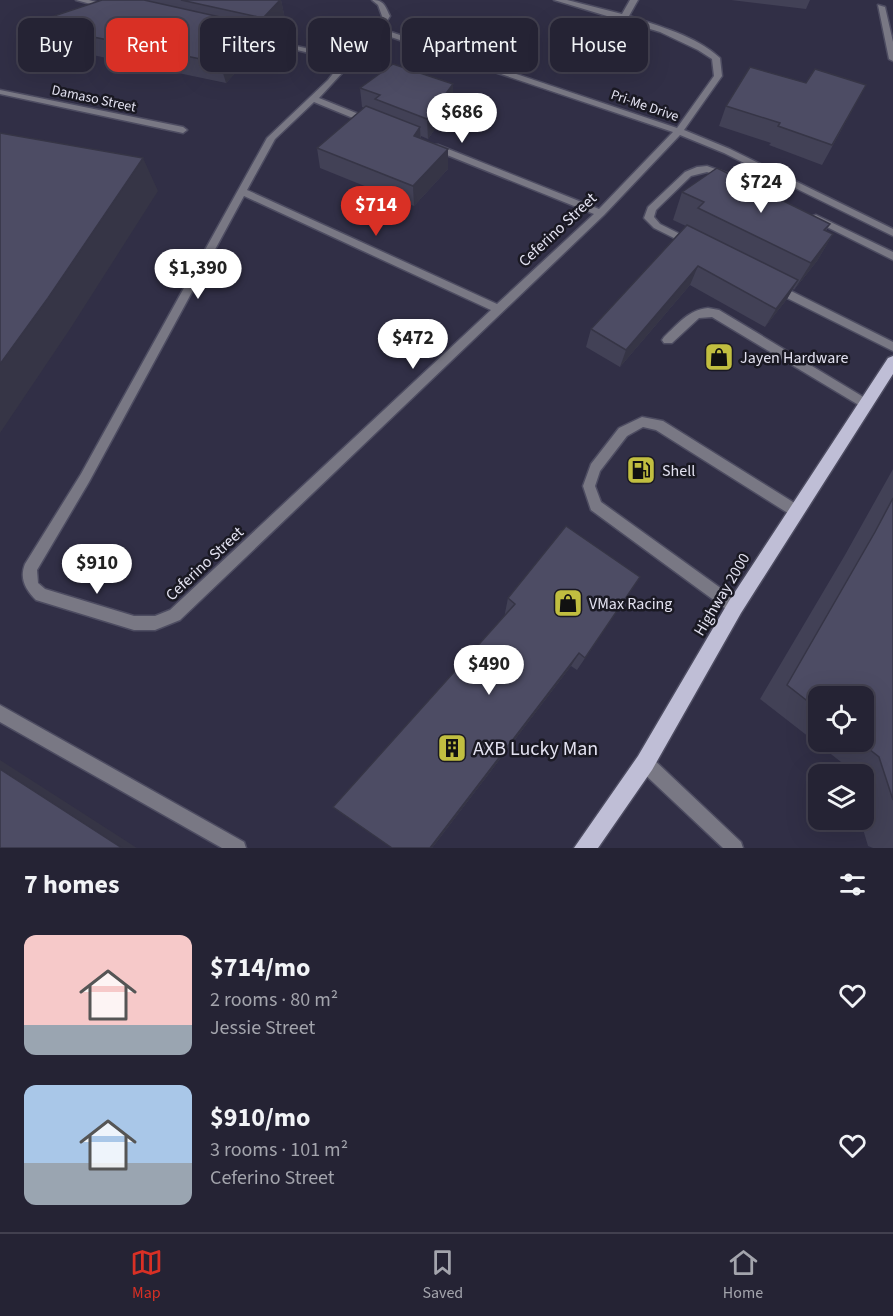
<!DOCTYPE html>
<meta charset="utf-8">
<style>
body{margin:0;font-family:"Source Sans 3",sans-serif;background:#2d2b3c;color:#f1f3f6;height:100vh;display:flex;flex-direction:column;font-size:22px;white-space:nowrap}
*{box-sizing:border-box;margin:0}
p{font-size:20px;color:#a3a4ac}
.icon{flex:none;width:33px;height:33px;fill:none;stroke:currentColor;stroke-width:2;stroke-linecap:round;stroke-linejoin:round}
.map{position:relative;height:848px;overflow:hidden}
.drawer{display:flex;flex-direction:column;background:#252334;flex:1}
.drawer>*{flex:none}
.guide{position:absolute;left:18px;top:18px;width:858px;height:54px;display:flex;gap:12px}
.buttons{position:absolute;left:808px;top:686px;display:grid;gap:12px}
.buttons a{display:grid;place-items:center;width:66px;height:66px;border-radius:12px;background:#252334;box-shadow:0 6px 24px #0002,0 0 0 2px #42404f;font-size:30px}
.price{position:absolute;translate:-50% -51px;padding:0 14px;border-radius:21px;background:#fff;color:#222;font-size:20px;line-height:39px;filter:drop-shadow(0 2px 3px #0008)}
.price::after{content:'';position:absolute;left:50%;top:36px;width:18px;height:14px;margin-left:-9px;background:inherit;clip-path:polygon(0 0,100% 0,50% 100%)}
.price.current{background:#d93025;color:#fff}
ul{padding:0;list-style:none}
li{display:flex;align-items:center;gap:18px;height:150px;padding:0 24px}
li span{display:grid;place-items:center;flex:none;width:168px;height:120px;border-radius:12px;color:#555}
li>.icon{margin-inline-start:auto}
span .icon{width:72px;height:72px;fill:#fffc;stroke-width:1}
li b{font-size:26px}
h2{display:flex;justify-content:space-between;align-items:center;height:72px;padding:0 24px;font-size:26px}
.tag{padding:0 21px;border-radius:12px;background:#252334;box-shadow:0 6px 24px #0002,0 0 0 2px #42404f;font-size:21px;line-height:54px}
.tag.current{background:#d93025;color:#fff}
.tab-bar{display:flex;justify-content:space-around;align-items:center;height:84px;border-top:2px solid #42404f;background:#252334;font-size:16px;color:#a3a4ac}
.tab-bar a{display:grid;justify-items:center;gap:3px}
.tab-bar .current{color:#d93025}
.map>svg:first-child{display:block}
</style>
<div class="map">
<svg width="893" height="848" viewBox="0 0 893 848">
<rect width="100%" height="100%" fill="#312f46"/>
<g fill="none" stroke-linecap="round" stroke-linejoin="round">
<g stroke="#4d4c61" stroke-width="3">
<path id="service" d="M878,5L885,7L893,42V61L889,59Z
M707,166L732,175L727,178L707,172L691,176L656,210L654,217L660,224L694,241V245L690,246L654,228L644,218L648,207L685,172L697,167Z
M816,215L893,252V260L813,220V216Z
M775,283L893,342V351L771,290L770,287Z
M708,308L719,310L870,401L872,404L870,407H862L712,317L699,318L672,343H664L662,340L664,337C678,324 688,310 708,308Z
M642,417L663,421L801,507L802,511L801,515L796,517L791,515L656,430L643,427L627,436L600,471L595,486L601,502L740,602L742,607L740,612L735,614L730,612L591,510L583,486L591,464L619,428Z
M0,705L244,842L246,848H222L0,722Z
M645,755L651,757L741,842L743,848H723L639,769L637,763L639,757Z"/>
</g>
<g stroke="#4d4c61" stroke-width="3">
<path id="minor" d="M76,0H89L113,7L109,9Z
M372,0C384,0 385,6 390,16L382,29L677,128L714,76L712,59L698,50L660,32L554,0H567L622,14L630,0H638L629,16C659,26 696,36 720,58L722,76L684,130L730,149L893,229V236L724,153L680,135L604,215L180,620L155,630H134L36,600C26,590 19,579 25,564L81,474L267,138L328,80L343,61L242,37L246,35L346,57L375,29L382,16L378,5ZM379,33L673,132L599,209L438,145H432V149L594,214L497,304L247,190L275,139L314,102L365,123H371V119L319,98ZM244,196L491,310L170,610L155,616H134L45,589L38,583L37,570L89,482Z
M0,90L183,127L187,130L183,133L0,94Z"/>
</g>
<g stroke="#4d4c61" stroke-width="3">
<path id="primary" d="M893,356V374L741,613L652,770L598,848H574L638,756L729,601L888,358Z"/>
</g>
<use href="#service" fill="#797884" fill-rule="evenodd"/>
<use href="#minor" fill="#797884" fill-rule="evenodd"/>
<use href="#primary" fill="#bfbed6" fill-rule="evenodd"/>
</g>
<path fill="#424156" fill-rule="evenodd" d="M102,0H281L285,19L268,37L259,35L261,45L226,83L40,44L30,24Z
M731,0H810L806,9Z
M806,83L866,85L822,165L769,145L771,143L719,126L726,106Z
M453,84V104L428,139L421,136V138L448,169L414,206L320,168L317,148L364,108L362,107L360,88Z
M682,192L830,224L826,231L833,234L817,261L794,290L793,289L787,299L765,327L690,285L620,367L586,347L591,329L686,226L673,220Z
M893,469V848H873L868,846L860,819H864V774H847L845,765L760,699L845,555ZM819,696L864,741H819Z
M640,577L577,670L571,666L432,848H392L505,614V613L508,598Z"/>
<path fill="#363546" d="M280,0H281L285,19L268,37L263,18Z
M256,25L261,45L226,83L220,63Z
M453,84V104L428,139L427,119Z
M420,127L421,147L414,136Z
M448,149V169L414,206L413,186Z
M143,158L158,191L70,329L0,433V364Z
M833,234L817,261L794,290L811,263Z
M698,266L690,285L620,367L626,350Z
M798,280L787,299L765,327L776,309Z
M579,653L571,666L432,848H430Z
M0,760L137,848H122L0,769Z"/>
<path fill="#4d4c64" stroke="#363546" stroke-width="1.5" d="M102,0H144L256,25L220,63L30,24Z
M181,0H280L263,18Z
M393,64L453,84L427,119L375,99L380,95L360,88Z
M750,67L806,83L815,69L866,85L832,145L778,126L780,123L726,106Z
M366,106L420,127L414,136L448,149L413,186L317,148Z
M0,133L143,158L48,298L0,364Z
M717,168L830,224L824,230L833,234L811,263L698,208L704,202L682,192Z
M687,225L798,280L776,309L698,266L626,350L591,329Z
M893,498V800L879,757L859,741H864V696H819V710L787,685L875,532Z
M566,526L640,577L585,658L579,653L430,848H392L333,807L515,604L508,598Z
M0,769L122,848H0Z"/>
<defs>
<g id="shop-square" transform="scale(1.5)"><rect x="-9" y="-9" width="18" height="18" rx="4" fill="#c1be40" stroke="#1a1923"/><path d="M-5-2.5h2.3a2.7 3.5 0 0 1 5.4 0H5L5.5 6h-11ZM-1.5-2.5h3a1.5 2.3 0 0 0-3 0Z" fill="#111"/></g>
<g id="fuel-square" transform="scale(1.5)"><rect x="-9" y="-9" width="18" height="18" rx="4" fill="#c1be40" stroke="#1a1923"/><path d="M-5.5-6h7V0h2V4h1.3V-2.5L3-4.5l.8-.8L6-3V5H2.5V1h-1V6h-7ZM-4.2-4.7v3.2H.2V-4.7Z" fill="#111"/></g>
<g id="building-square" transform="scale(1.5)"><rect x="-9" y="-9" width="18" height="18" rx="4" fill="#c1be40" stroke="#1a1923"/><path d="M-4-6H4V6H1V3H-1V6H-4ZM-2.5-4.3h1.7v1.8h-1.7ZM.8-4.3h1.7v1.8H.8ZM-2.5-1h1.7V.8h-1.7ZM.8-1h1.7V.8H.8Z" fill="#111"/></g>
</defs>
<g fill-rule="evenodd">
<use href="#shop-square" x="719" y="357"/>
<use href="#fuel-square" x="641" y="470"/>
<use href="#shop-square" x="568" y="603"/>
<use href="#building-square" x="452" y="748"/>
</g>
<g text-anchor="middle" stroke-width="5" stroke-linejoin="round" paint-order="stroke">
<g font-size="14" fill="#e3e2f1" stroke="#1a1923">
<text transform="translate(94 98) rotate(12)" y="5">Damaso Street</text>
<text transform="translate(645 105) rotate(19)" y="5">Pri-Me Drive</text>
</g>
<g font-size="16" fill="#e3e2f1" stroke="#1a1923">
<text transform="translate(557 229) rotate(-43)" y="6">Ceferino Street</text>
<text transform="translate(204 563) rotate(-43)" y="6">Ceferino Street</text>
<text transform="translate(721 594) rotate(-59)" y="6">Highway 2000</text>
</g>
<g font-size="16" fill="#e3e2f1" stroke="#1a1923" text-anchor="start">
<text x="740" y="363">Jayen Hardware</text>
<text x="662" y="476">Shell</text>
<text x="589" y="609">VMax Racing</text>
</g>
<g font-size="20" fill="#e3e2f1" stroke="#1a1923" text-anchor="start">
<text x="473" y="755">AXB Lucky Man</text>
</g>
</g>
</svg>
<div class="buttons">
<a><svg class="icon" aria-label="locate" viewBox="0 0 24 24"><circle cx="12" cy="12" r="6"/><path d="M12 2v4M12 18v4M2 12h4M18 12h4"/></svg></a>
<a><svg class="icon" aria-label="layers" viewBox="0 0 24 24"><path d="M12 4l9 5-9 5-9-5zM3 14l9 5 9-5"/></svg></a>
</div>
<b class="price" style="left:462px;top:144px">$686</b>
<b class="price" style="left:761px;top:214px">$724</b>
<b class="price current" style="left:376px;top:237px">$714</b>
<b class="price" style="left:198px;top:300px">$1,390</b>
<b class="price" style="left:413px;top:370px">$472</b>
<b class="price" style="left:97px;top:595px">$910</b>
<b class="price" style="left:489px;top:696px">$490</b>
<div class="guide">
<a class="tag">Buy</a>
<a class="tag current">Rent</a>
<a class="tag">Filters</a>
<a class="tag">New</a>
<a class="tag">Apartment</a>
<a class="tag">House</a>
</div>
</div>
<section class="drawer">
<h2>7 homes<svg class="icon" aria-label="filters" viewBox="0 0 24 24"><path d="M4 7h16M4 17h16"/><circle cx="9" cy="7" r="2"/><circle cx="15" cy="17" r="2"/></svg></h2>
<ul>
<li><span style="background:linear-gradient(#f6c9c9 75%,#9aa5b1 0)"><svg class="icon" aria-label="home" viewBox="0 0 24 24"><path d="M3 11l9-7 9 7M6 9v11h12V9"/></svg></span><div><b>$714/mo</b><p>2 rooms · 80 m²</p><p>Jessie Street</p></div><svg class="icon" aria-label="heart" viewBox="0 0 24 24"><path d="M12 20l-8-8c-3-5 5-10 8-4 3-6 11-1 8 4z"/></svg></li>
<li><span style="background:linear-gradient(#a9c7e8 65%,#9aa5b1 0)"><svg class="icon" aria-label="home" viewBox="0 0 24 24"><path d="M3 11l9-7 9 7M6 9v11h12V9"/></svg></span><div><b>$910/mo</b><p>3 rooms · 101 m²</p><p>Ceferino Street</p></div><svg class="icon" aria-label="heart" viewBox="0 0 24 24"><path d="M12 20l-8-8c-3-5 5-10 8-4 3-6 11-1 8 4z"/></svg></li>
</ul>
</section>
<nav class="tab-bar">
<a class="current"><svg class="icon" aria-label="map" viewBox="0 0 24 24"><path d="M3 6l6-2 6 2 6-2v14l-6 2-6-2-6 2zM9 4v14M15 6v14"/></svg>Map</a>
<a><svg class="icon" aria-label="saved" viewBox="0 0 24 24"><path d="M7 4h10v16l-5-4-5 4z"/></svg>Saved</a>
<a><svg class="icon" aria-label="home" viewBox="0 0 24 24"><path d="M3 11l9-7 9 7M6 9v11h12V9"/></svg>Home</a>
</nav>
